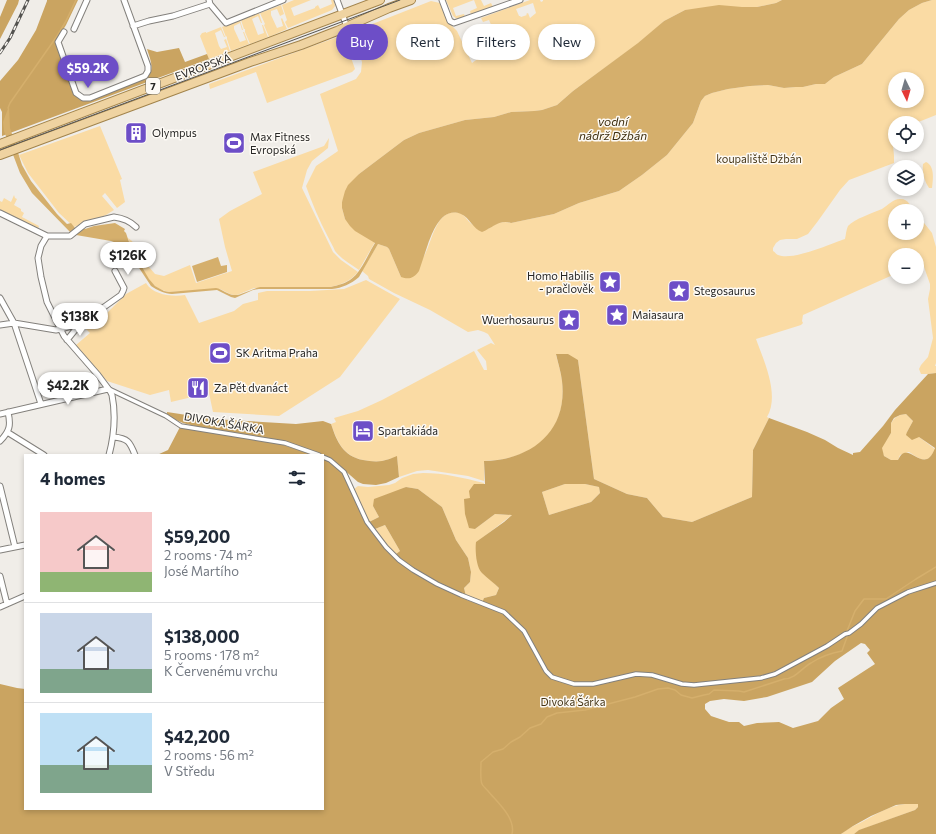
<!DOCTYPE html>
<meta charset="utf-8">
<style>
body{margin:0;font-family:Commissioner,sans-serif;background:#f2f2f3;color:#1f2937;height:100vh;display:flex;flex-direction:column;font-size:15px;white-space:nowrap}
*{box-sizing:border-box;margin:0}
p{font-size:13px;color:#747a83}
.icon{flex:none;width:22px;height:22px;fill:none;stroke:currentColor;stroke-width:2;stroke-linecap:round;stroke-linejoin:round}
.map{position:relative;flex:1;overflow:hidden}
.sheet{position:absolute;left:24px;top:454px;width:300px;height:356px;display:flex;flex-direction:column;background:#fff;border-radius:0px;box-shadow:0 2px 6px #0003}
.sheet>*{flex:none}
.top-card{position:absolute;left:336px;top:24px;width:380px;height:36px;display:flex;gap:8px}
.needle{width:26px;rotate:175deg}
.buttons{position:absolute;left:888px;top:72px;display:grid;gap:8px}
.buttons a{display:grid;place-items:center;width:36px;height:36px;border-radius:50%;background:#fff;box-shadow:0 2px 6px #0003;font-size:20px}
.price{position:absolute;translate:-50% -34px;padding:0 9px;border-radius:14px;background:#fff;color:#222;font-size:13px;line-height:26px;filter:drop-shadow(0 1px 2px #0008)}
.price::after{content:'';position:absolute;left:50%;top:24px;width:12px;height:9px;margin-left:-6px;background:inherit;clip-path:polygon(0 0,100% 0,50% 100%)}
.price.selected{background:#6d4ec7;color:#fff}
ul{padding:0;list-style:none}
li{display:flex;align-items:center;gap:12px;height:100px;padding:0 16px}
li+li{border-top:1px solid #e0e1e3}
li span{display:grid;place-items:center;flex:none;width:112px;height:80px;border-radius:0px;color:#555}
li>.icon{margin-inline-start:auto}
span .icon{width:48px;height:48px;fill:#fffc;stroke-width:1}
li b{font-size:17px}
h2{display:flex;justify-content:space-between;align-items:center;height:48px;padding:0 16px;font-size:17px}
.pill{padding:0 14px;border-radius:18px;background:#fff;box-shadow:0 2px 6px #0003;font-size:14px;line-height:36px}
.pill.selected{background:#6d4ec7;color:#fff}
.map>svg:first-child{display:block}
</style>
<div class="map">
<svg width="936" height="834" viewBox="0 0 936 834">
<rect width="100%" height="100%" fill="#f0ede8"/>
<path fill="#fadba4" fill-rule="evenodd" d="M294,0H311L291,8L294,16L315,8V7L318,5L320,9L332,4L331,0H334L335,6L332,10L288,28L285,22L287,20L282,5Z
M446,0H481L484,6L491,3L493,7L471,15L470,11L477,8L474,0L453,8L456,16L464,14L465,17L458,20L453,16Z
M530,0H540L541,2L543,1V0H782L776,3L757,7L685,10L664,21L654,30L636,45L573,91L557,105L542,110L534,111L511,112L494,117L465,120L419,133L404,140L359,174L342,202V208L345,219L375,242L359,270C351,264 341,259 335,251C333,246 330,241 328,237C319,220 312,203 306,186L316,166L338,151L320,94L356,79L361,72L362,62L352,32L431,1L440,3L449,23L457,31L472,63L495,46L487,33L486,29L492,27L489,20L483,22L481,18ZM533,3L536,13L530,18L528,13L526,14L527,15L521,17L520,16H519L516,9Z
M932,0H936V115L916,123H895V130L892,131V134L894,156V163L849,180L840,190L818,221L808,234L797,239H786L780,240L776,243L773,248V251C775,252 777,255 778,255C793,261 830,244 845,239C846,235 846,230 848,226C854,219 873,213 882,209C888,205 894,198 901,199C908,199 911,206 914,211H895V233H917V214L932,233L936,247V363L935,366H936V373L928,374H921L919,369L921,365L928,357L933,338L928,299L930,289V284L923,264L917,266V255H895V274L803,315L802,321L803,323L801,325L756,339C764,361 780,395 767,417L769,418L753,450L752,497L692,522L663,517L647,498L627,494L594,479L578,360L556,355C558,363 561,372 562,381C568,433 532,460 484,461V481L468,476L428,470L417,471L399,477L397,457C392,458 387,460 382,461C375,462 369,461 363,460C343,456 337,441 331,424L336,422L334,418L358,411L382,400L474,351L484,370H487L486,361L477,350L491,343L495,345L488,334L484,332L478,330L468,332L430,310L394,293L369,279L368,276L362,271L378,244L387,247L389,249L401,277C407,272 421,262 424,256C432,243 436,206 460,213C466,216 468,222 473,225C478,227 484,228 488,229C495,224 502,220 511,223L554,214L579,203L619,191L642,175L667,155L693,123L701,101L705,96L712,93L728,89L750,86L768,85L784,88L796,87H803L816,84H825L834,77L862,64L899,19L909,10L922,3ZM895,79H917V101H895Z
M281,5L284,14L280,16L277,9L271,11V15L277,28L283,26L281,19L282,18L287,29L269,37L264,25L265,24L260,13Z
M259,13L262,23H261L258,16L252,19L258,35L264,33L262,25H263L268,37L250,44L245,32V29H244L241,20Z
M240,20L243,30H242L240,23L234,26V29L240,42L246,40L243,32H244L249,44L231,51L227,39V36L226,37L222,27Z
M221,27L225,37H224L221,30L215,33L219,46L221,49L227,47L224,40L226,39L230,51L209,59L200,36L202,33L206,32V33Z
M343,35L355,69L352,72L267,103L256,72L210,89L209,84Z
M100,126L122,179L120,180L125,202L117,208L105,193L102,196L114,210L106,215L74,227L59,213L28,173L19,155Z
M329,138L328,148L312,161L307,170L302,188L333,252L341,260L358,272C350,281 343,284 331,287L254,288L237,295H234L230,294L220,289L169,292C164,291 159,289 155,286C146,279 131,249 128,238L132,241L142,259L155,274L164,276L190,265L196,283L232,271L225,247L219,219L230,211L262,194L253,172L324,146Z
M926,162C935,166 933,179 932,188H929C924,181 922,172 923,164Z
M14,195L15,198L17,199L14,205L21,209V211L24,213L22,217L39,226L38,229L25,224L24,225L12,222L0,216V201L2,202L4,198L11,202Z
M366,280L400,299L340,377L279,416L213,412L209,393L171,402L169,390L150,395L107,381L76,345L90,333L86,329L93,323L105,315L126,294L146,283C153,295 172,297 185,295L199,323L234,311L243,304L258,300V293L267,291H310L344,289Z
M906,414L913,421L907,432L919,437L935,449C928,465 921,460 909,452L900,455L898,460H891L884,456L881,448L891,433V423L895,418L900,415Z
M423,473C444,473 464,478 484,483L475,529L495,514L512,515L477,542C472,561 487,576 499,588L496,595L484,598L481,605L467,600L464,588L470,582L471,572L468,558L456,540L442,507L418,489L406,487L373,506L379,517L369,522L365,516L354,489L358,486L368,487L389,485L395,483L402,478L413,474Z
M565,484H585L599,487L600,493L591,502L549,515L542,492Z
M385,525L400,551L396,554L391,550L375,529Z
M905,804H918V807L915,810L860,830L854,834H841C847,829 853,826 860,823C875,815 888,806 905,804Z"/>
<path fill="#caa461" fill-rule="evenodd" d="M7,0H19L18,4L0,39V17Z
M47,0H78L66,25L56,41L74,95L82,100L146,78C156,70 150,59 147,49L157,52L179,48L185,62L207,54L209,59L2,136V112L0,108V81L18,60L36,30L47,1Z
M556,354H568L578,360L594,479L627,494L647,498L663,517L692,522L752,497L753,450L769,418L807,432L825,440L838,448L853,455V453L860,452L883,426L895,410L928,374L936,373V834H854L859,830L915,810L918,807V804H905L896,805L871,816L853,826L841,834H0V684L17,688L25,689V809H323V458C330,462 336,466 341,472C350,481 357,503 362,515L365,516L369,522L379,517L373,506L374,499L406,487L418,489L442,507L456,540L468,558L471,572L470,582L464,588L467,600L481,605L484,598L496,595L499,588C494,583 487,578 482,573C476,567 475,550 476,542L504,522L512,515L495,514L475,529L469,528L465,514L464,499L470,498L469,491L474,484H485L484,461C531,460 568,432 562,381C561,372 558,363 556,354ZM906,414L913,421L907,432L906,435L912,440L919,437L935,448C924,478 908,437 898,460H891L884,456L882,448L891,433V423L894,418L900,415ZM565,484H585L599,487L600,493L591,502L549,515L542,492ZM385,525L400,551L396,554L391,550L375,529ZM861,643L865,644L870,650L867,653L875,664L838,688L844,699L831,708L818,721L793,728L779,722L757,723L744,726L739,722H729L711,716L705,709V704L710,701L724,699L744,701L767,697L812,682L835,661Z
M167,412L213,419L296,424L323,421L331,424C337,442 343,456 363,460C369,461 375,462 382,461C387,460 392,458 397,456L399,477L386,483L376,485L363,484L358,482L335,462L323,455L284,441L202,428L183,423L167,416Z
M180,427L211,433L274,442L314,455H157L168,450Z"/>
<path fill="#d5af6c" d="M782,0H932L922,3L909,10L899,19L862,64L834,77L825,84H816L803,87H796L784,88L768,85L750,86L728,89L712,93L705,96L701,101L693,123L667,155L642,175L619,191L579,203L554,214L511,223C500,219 492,228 482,232C473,229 470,218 461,214C442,206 433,231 428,244C425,253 422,262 419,271C414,278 409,280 401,277L389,249L387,247L378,244L359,277C351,284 342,288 332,289H259L253,290L235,298L231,297L217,290L172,294C165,294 157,290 151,286L124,245H122L111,241L76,235L70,232L32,193L20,173L4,131L3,122L9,106L10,128L22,165L31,181L57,214L67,224L71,223L75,228L85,229L94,226L115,223L125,229L124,231L126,233L130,245L139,262L149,279L155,286L164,291L169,292L216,288C222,289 228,295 234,295C240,296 252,289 260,287H331C338,285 344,284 350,280C361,273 368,254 375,243L355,231L350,226L345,219L342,208V202L345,191L348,185L359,174L404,140L419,133L465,120L494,117L511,112L534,111L542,110L557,105L573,91L638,43L664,21L685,10L719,5L742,7H757L776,3Z
M218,257L221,266L227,265V272L197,282L192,266Z"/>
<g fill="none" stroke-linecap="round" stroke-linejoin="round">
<path stroke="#d5af6c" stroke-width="1.5" d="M8,108L10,103L57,36L66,21L76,0
M512,834C516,818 497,802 488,791C486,789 483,786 482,784C480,780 481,767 481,762L493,752L503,749L511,742L520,737L530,728L541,724L547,717L557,713L585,710L635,697L658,689L668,688L675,690L681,695L692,698L704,695L709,694L714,690L739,691L744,692L784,679C795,679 802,668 811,663C820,657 831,653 842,651L847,637V631L855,611L864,599H886L916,579L936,567"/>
<g stroke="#83807c" stroke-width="5.5">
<path id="pedestrian" d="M109,389L166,416L181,426L285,443L319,455
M323,457L330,460L344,472L367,522L386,547L399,560L413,570L437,584L461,595L504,612L524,631L546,671L552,677L574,684H593L636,674L652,675L682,684L694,685L761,678L775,674L827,646L845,634L849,633L861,624L877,608L908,592L936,583"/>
</g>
<g stroke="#83807c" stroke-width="7">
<path id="minor" d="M209,0L210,4L226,23L283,0
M337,0L347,27
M442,0L450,21L454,23L520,0
M133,26L149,21L173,16L210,4
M74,29L87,0
M64,32L58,42L76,93L83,98H90L145,76L148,71V66L124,0
M0,213L47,236H70L85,224L114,217C122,218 130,221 136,227
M47,236L41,246L38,258L41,277L47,302L64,336L98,375L110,391L112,395C116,415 114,436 109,455
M0,298L14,323L41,404
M0,325L14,323L56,330L80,324
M67,340L80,324L121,295L123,291L124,288L115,271
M0,414L108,389
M7,432L44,455
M113,437C128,438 130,442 135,455
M0,441C10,431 11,425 8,412
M0,486L15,547
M0,550L25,545
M0,576L7,604
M0,607L25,596"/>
</g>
<g stroke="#a2844c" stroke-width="10">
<path id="primary" d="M0,144L380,0
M0,155L250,62L301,45L337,31L389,8L411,0"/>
</g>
<use href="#pedestrian" stroke="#fff" stroke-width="3.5"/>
<use href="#minor" stroke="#fff" stroke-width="5"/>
<use href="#primary" stroke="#efd3a1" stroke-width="8"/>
<path stroke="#545350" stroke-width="1" d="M0,150L400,0"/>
<g stroke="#545350" stroke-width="3">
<path id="rail" d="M0,53L10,38L28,0"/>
</g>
<use href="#rail" stroke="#fdfaf5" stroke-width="1.5" stroke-dasharray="4.5" stroke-linecap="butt"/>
</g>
<defs>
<g id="building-square" transform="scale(1.15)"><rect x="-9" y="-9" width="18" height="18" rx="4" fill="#6d4ec7" stroke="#fdfaf5"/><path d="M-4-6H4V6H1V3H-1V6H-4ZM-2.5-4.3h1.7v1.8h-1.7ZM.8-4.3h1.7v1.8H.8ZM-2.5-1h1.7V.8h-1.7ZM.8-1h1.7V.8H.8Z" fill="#fff"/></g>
<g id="stadium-square" transform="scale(1.15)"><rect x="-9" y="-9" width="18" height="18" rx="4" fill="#6d4ec7" stroke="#fdfaf5"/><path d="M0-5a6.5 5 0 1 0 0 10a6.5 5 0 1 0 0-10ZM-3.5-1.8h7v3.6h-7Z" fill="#fff"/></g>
<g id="sight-square" transform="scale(1.15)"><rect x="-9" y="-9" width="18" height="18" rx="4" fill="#6d4ec7" stroke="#fdfaf5"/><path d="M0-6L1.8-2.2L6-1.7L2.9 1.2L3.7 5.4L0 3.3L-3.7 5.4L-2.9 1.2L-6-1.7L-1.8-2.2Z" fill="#fff"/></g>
<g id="restaurant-square" transform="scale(1.15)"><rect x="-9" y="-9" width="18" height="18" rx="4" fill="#6d4ec7" stroke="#fdfaf5"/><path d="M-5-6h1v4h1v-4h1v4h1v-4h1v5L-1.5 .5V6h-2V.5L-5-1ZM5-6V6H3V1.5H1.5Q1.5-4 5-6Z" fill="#fff"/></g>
<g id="hotel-square" transform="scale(1.15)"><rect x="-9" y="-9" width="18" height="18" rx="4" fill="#6d4ec7" stroke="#fdfaf5"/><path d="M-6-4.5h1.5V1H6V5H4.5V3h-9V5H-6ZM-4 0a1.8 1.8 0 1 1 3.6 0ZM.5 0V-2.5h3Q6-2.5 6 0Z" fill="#fff"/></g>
</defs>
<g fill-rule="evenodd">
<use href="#building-square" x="136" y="133"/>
<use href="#stadium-square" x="234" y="143"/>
<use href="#sight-square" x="610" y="282"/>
<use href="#sight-square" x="679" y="291"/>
<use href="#sight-square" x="617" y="315"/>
<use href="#sight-square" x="569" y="320"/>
<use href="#stadium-square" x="220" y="353"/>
<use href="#restaurant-square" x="198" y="388"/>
<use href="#hotel-square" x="363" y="431"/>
</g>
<g text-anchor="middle" stroke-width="3" stroke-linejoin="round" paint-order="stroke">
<rect fill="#fdfaf5" stroke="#676663" stroke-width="1" x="146" y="78" width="14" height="16" rx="3"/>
<g font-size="10" font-weight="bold" fill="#272624">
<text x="153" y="90">7</text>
</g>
<g font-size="11" fill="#272624" stroke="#fdfaf5">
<text transform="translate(203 67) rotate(-20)" y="4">EVROPSKÁ</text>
<text transform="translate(224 423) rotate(10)" y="4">DIVOKÁ ŠÁRKA</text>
</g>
<g font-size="11" fill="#272624" stroke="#fdfaf5" text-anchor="start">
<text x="152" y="137">Olympus</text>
<text x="250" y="141">Max Fitness<tspan x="250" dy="13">Evropská</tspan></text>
<text x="594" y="280" text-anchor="end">Homo Habilis<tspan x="594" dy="13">- pračlověk</tspan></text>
<text x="694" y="295">Stegosaurus</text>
<text x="632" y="319">Maiasaura</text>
<text x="554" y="324" text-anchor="end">Wuerhosaurus</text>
<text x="236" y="357">SK Aritma Praha</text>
<text x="214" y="392">Za Pět dvanáct</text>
<text x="378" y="435">Spartakiáda</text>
</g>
<g font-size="11" fill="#453516" stroke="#fdfaf5">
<text x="759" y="163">koupaliště Džbán</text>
<text x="573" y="706">Divoká Šárka</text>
</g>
<g font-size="12" font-style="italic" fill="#3e2e0f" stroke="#fdfaf5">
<text x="613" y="126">vodní<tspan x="613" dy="14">nádrž Džbán</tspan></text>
</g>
</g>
</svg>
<div class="buttons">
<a><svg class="needle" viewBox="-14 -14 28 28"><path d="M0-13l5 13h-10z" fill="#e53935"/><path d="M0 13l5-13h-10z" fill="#747a83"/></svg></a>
<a><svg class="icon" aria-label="locate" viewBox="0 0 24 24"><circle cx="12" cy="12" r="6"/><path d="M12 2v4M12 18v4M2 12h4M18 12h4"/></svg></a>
<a><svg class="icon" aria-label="layers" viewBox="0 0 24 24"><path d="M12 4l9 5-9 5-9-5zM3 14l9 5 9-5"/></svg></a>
<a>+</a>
<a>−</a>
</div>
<b class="price selected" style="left:88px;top:89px">$59.2K</b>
<b class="price" style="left:128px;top:276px">$126K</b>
<b class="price" style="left:80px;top:337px">$138K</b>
<b class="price" style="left:68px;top:406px">$42.2K</b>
<div class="top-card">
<a class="pill selected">Buy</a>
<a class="pill">Rent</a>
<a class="pill">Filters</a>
<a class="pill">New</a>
</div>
<section class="sheet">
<h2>4 homes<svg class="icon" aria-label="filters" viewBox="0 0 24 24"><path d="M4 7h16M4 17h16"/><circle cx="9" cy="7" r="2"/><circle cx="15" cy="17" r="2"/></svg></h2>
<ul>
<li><span style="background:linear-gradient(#f6c9c9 75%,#8fb573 0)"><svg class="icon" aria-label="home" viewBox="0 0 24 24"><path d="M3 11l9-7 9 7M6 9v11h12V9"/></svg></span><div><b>$59,200</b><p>2 rooms · 74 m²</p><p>José Martího</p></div></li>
<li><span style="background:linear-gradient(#c9d6e8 70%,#7fa58c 0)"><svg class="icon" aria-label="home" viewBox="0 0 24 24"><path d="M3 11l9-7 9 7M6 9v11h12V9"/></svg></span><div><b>$138,000</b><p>5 rooms · 178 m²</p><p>K Červenému vrchu</p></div></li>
<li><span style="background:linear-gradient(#bfe0f5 65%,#7fa58c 0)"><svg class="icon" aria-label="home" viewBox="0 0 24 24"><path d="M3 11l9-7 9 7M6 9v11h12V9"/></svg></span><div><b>$42,200</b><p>2 rooms · 56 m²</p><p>V Středu</p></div></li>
</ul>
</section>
</div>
